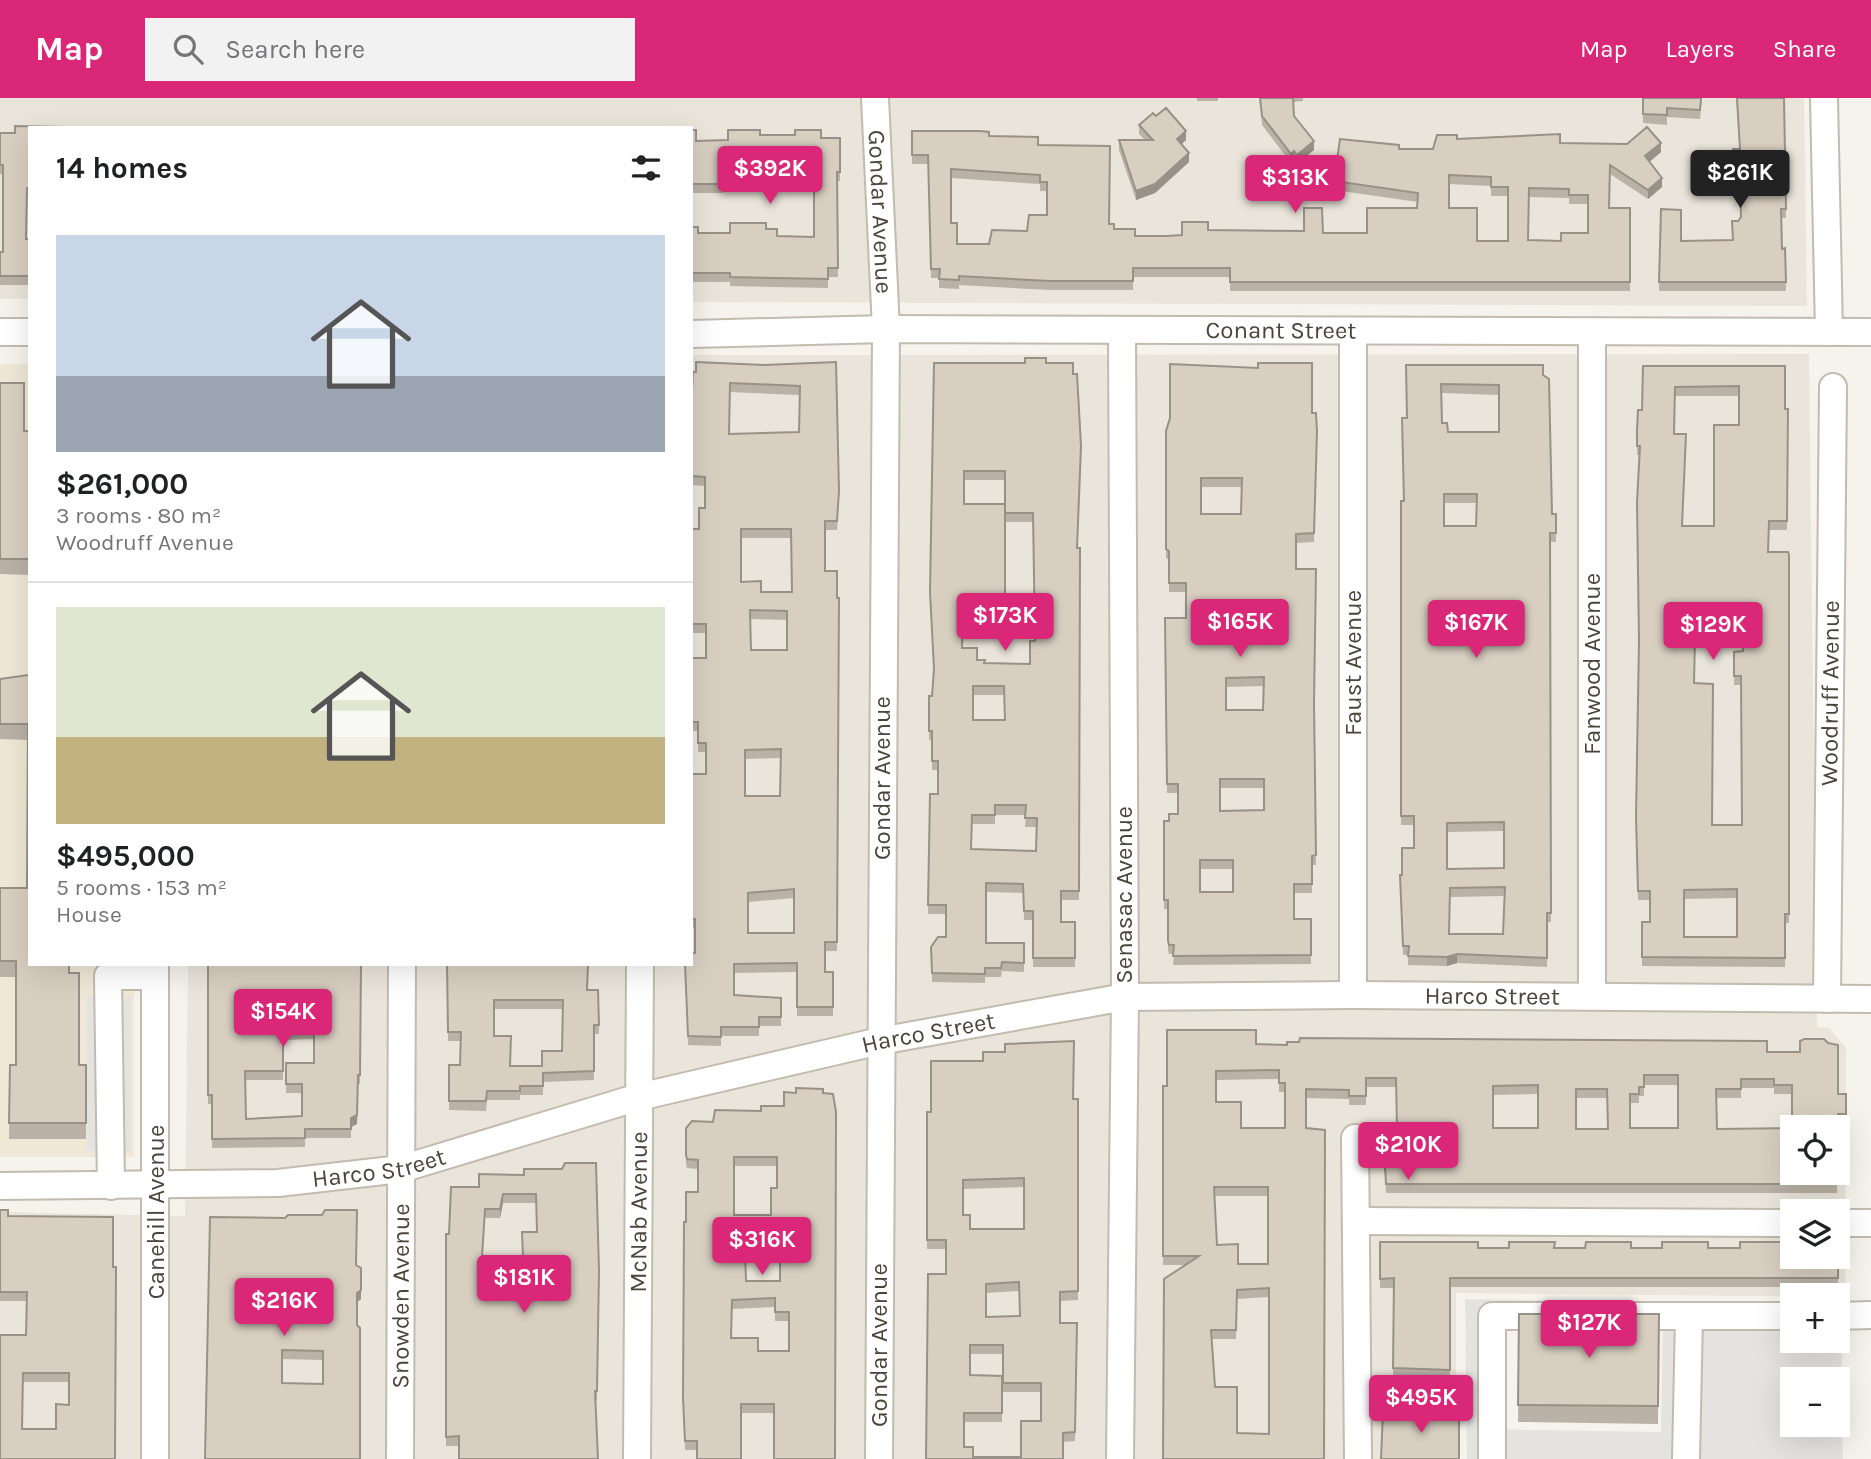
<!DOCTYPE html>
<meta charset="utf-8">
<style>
body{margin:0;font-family:Karla,sans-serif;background:#f2f2f2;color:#202124;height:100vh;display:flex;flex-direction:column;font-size:26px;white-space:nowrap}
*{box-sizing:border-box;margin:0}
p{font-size:23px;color:#757577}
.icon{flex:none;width:38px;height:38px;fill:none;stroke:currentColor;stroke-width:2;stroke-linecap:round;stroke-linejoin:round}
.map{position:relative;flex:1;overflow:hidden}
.details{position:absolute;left:28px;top:28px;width:665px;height:840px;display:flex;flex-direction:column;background:#fff;border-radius:0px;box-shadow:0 7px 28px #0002}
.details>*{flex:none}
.controls{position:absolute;left:1780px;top:1017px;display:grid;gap:14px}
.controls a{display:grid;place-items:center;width:70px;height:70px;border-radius:0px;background:#fff;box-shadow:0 7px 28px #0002;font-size:35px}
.price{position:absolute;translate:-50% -60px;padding:0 16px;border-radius:7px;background:#db2777;color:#fff;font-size:23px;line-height:46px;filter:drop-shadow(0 2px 4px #0008)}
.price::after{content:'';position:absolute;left:50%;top:42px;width:21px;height:16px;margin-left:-10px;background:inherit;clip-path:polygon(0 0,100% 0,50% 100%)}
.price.current{background:#222;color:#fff}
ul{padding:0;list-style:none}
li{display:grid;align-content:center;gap:14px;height:371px;padding:0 28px}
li+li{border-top:2px solid #e0e0e0}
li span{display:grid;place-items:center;height:217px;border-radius:0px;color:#555}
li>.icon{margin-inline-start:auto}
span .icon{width:126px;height:126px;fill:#fffc;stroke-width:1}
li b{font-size:30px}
h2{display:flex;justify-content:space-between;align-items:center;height:84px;padding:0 28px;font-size:30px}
header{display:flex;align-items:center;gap:42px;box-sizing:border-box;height:98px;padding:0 35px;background:#db2777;color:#fff}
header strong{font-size:33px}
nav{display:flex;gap:38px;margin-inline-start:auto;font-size:24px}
.search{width:490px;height:63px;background:#f2f2f2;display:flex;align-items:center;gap:18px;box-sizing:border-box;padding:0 24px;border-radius:0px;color:#757577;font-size:26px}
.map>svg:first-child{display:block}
</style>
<header>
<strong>Map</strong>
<div class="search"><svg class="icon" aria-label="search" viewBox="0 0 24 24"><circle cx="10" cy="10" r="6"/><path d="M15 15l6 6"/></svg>Search here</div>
<nav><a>Map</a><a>Layers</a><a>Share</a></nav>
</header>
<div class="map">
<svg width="1871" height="1361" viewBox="0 0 1871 1361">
<rect width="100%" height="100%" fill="#f6f3ec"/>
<path fill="#eae5da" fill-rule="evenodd" d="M0,0H1804L1807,208L691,204V30H30V201H0Z
M1809,256L1817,929L1829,930L1846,950L1845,1199L1456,1195V1361H0V1114L185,1118L188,866H691V257ZM1792,1029H1838V1074H1792ZM1792,1113H1838V1158H1792Z"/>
<path fill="#efe8d6" d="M0,266H30V866H134V1059H0Z"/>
<path fill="#e5e3e0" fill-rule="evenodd" d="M87,898L131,899V1054L87,1053Z
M1465,1201L1792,1206V1242H1838V1206H1841L1843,1361H1467ZM1663,1210L1661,1334L1482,1331L1483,1214ZM1792,1281H1838V1326H1792Z"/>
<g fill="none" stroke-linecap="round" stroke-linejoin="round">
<g stroke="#c2bbae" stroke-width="30">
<g id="minor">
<path id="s1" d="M875,0L886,231L879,1361"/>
<path d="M1824,0L1829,234"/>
<path d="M1353,233V897"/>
<path d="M0,234H30"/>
<path id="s2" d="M691,236L886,231L1871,234"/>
<path d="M155,866V1361"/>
<path d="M1592,898V234"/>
<path id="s3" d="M1827,901L1833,289"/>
<path d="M1355,1040L1358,1361"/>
<path id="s4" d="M0,1088L278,1085L401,1071L639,999L880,943L1125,899L1353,897L1871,901"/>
<path d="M111,1088L108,878H155"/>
<path d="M1356,1123L1792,1125"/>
<path d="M1838,1125H1871"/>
<path d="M1622,1218H1792"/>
<path d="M1838,1218L1871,1217"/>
<path d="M1358,1297L1444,1298"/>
<path id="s5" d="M400,1361L402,866"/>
<path id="s6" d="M637,1361L640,866"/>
<path d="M1120,1361L1125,899L1122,233"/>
<path d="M1492,1361V1218H1552"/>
<path d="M1686,1361L1689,1218"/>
</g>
</g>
<use href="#minor" stroke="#fff" stroke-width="26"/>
</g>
<path fill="#bab2a6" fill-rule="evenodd" d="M1197,0H1218V3H1197Z
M1260,0H1303V3L1294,4V18L1314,52L1297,66L1294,62L1291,65L1262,27Z
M1643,0H1702L1700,21L1667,19V27L1643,25Z
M1736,0H1784L1786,120H1781L1782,151L1785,150L1786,193H1659L1661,111L1681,143L1733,142L1738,123L1741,119L1740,95H1730L1729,67H1733L1740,51Z
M1156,18L1186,42L1182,46L1189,64L1155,95L1136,102L1119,52V42H1145L1139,36V27Z
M30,30V99H27L26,141H30V187H0V154H3V77L0,76V35H15Z
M691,32L696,43L728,42L760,37L840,40V83H837L838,179H828V190L730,188V184H691V129L698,135H730L766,131L777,138L814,139V94H802V83L723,86V95H691Z
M912,33L989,38L1038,47L1109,126L1114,131L1135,138H1167L1182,137L1208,132L1367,135L1417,110L1418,104L1334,92V83L1399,51H1433L1457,41L1560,45L1661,54L1650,64L1662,89L1648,101L1610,76L1609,110H1630V193H1230V179H1133V192H1050L959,187V191L939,190V180H931L928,66H912ZM951,80L1040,86V93H1047V117L1027,133L989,146H957L951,125ZM1449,86L1491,88V98H1508V143H1477L1449,110ZM1529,99L1569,100V106H1588V135L1561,143L1528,142Z
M836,264L839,402L837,432H825V473L837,500H839L837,853H825V874H833V918H797V874L734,875V897L781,900V928H759V938H721V948L688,947L685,866L695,855V830H691V676H706V654H698V633H691V560H706V535H691V431H699L705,410V388L691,387V311L693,274L764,267ZM730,294L799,297V334L729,336ZM741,440H791L792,494H761L741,484ZM750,521L787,522V552H751ZM781,660L780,698H745V661ZM794,800V835H748V804Z
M934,265H1046L1078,450H1080L1079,802H1061V824H1075V869H1033V822H1024L1023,795L986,794V845H1024V874L1002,873L1001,879H985V885L932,884L931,849L946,839V816H928L930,696H938V672H932V642H929V598H932L933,575ZM964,382H1005V424H1033L1035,543L1030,566L984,565L977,562L963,550V526H1005V406H964ZM973,597H1004L1005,622H973ZM995,717H1026L1025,729H1036V753L971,751L972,726H995Z
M1406,267L1543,277L1552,416H1556V444H1550L1551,824H1547V869L1457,865L1447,868L1408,867V857H1403L1400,786L1414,750V727H1401V403H1404L1407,320ZM1442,295L1499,297V334H1448L1442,325ZM1444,405H1477L1476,428H1444ZM1504,733V770L1447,771V734ZM1504,798L1503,836H1449L1450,799Z
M1643,268H1785V311H1788L1787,432H1769V454L1789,457V825H1785V869L1642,868V824H1650V802H1638L1636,719L1639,547L1640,357H1637V332L1642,312ZM1675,298H1739V327L1714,428H1683L1674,336ZM1752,521V544L1743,553L1734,554V587H1741L1742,727H1712L1694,585L1695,549H1712V522ZM1737,800V839H1684V801Z
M0,285L24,333H30V477L0,476Z
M1312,315H1316L1314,444L1296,445V471L1314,610L1316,767H1312V795H1294V821H1311V866L1173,867L1174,856H1169L1168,852V811H1164V723H1169L1178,716V695H1167L1165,520H1186V494H1169V462L1166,460V333ZM1201,389H1242L1241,416H1201ZM1264,588L1263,612H1226V589ZM1220,690H1264V712L1220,713ZM1200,771H1233V794H1200Z
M29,577L70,875L79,967H86V1041H9L10,967H16V879H0V790H27L28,642L0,641V581Z
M208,866H361L360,986H358L357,1026L351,1029V1040H305V1049L212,1050V1006H208ZM314,941V965H286V995H302V1018L246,1021L245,982H283V942Z
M447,866H599V868H588L587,892H598L599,936H594V982L543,984V997H520V1002H487L486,1013L449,1012V967H460L461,943H448ZM494,911H563L562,953L542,968H510L494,938Z
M1256,946L1767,954L1838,996H1846V1025H1838L1792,996H1774V990H1741V1000H1716L1717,1031L1837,1074V1095H1386L1383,1040L1397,1030L1396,989H1366V1007H1349V1001L1306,1000V1030L1324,1361H1163L1186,1167H1163V988H1167ZM1279,981V994H1285V1030H1241L1216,1004V982ZM1644,987H1678V1030H1630V1005H1639V998H1644ZM1538,996V1030H1493V997ZM1576,1000H1607L1608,1031H1576ZM1214,1098H1268V1166H1238L1217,1147ZM1269,1199V1336L1237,1335L1215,1289L1211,1241H1236L1237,1201Z
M1078,1001V1202L1060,1203V1225H1077L1075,1343L1063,1344V1361H926L946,1176V1151H927V1014ZM1024,1089V1131H970L963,1117V1091ZM1019,1193V1218L986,1219V1195ZM970,1256H1003V1294H1041V1323L1021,1359H973L964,1349V1324H1002V1278L970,1277Z
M784,1008L835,1361L774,1315H741L697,1352H685L683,1309L686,1124L698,1094V1071L687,1070L686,1066V1030ZM734,1068H777V1090L771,1117H734ZM746,1161H780V1183H746ZM775,1209V1223H789V1253H758L731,1240L732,1211Z
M562,1071L599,1173L597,1302L459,1348H446V1136H449L479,1089L524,1077ZM503,1105H536L537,1134L523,1159H482L485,1120H500Z
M0,1112L8,1118L115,1361H0L26,1237L27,1203H0ZM23,1284H69V1307L56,1331H22Z
M285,1120L356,1167L361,1201L357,1204L360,1361H205ZM282,1261L323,1262V1286L282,1285Z
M1380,1144L1478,1150H1740L1838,1144V1189H1450V1281L1393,1279L1394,1190H1380Z
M1519,1216H1659L1658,1326L1518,1324Z"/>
<path fill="#979187" d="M1186,33V42L1177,50V41Z
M1314,43V52L1297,66V57Z
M1661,45V54L1645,67V58Z
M1294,53V62L1291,65V56Z
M1189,55V64L1155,95L1136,102V93Z
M1662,80V89L1648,101V92Z
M1457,856V865L1447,868V859Z
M358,986L357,1026L351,1029V1020Z
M503,1096V1105L500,1120V1111Z
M361,1192V1201L357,1204V1195Z"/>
<path fill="#d8cfc1" stroke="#979187" stroke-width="2" fill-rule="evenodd" d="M1260,0H1293L1294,18L1314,43L1297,57L1294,53L1291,56L1262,18Z
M1643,0H1701L1700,12L1667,10V17L1643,16Z
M1737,0H1784L1786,111H1781L1782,151L1785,150L1786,184H1659L1661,111L1681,112V143L1733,142L1732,123H1738L1741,119L1740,86H1730L1729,67H1733V51H1740Z
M1166,10L1186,33L1177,41L1189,55L1155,86L1136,93L1119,42H1153L1139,27L1153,15L1156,18Z
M15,28L64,29L30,30V90H27L26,141H30V178H0V154H3V67H0V35H15Z
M1647,29L1661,45L1645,58L1662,80L1648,92L1610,67L1609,110H1630V184H1230V170H1133V183H1050L959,178V182L939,181L940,171H931L928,57H912V33H980L989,34V38L1038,39V47L1110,48L1109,126H1114V131H1135V138H1167L1182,137V124H1208V132L1304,133V110H1322L1323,135H1367V110H1417L1418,95L1334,83L1340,41L1399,47V51H1433L1437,37H1457V41L1560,36V45L1627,46ZM951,71L1040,77V84H1047V117H1029L1027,133L992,132L989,146H957V125H951ZM1449,77L1491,79V89H1508V143H1477V110H1449ZM1529,90L1569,91V97H1588V135H1561V143L1528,142Z
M691,32H696V43L728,42V32H760V37H795V32H821V40H840V74H837L838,170H828V181L730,179V175H691V129H698V135H730V125H766V131H777V138L814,139V85H802V74L723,77V86H691Z
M1025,260H1046V265H1073V276H1077L1081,348L1077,450H1080L1079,793H1061V824H1075V860H1033V813H1024L1023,786L986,785V845H1024V865L1002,864L1001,870H985V876L932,875L931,849L938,839H946V807H928L930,696H938V663H932V633H929V598H932L934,571L930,494L934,265H1025ZM964,373H1005V415H1033L1035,543H1030V566L984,565L985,562H977V550H962L963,517H1005V406H964ZM973,588H1004L1005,622H973ZM995,707H1026L1025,720H1037L1036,753L971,751L972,717H995Z
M696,264L764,267L836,264L839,393L837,423H825V473H837V500H839L837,844H825V874H833V909H797V865L734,866V897L781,900V919H759V929H721V939L688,938L685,866H691V855H695V821H691V676H706V645H698V624H691V560H706V526H691V431H699V410H705V379L691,378V311L693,274H696ZM730,285L800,288L799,334L729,336ZM741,431H791L792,494H761V483L741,484ZM750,512L787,513V552H751ZM781,651L780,698H745V652ZM794,791V835H748V795Z
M1258,265H1312V315H1316L1317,334L1314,435L1296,436V471H1316L1314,605L1316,757L1312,758V786H1294V821H1311V857L1173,858L1174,847H1169L1168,843V802H1164V723H1169V716H1178V686H1167L1165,520H1186V485H1169V453L1166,451V333L1170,320V266L1258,270ZM1201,380H1242L1241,416H1201ZM1264,579L1263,612H1226V580ZM1220,681H1264V712L1220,713ZM1200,762H1233V794H1200Z
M1406,267H1543V277L1549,281L1552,416H1556V435H1550L1551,815H1547V860L1457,856L1447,859L1408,858L1409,848H1403L1400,777H1402V750H1414V718H1401V403H1404L1402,320H1407ZM1441,286L1499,287V334H1448L1447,325H1442ZM1444,396H1477L1476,428H1444ZM1504,724V770L1447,771V725ZM1505,789L1503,836H1449L1450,790Z
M1643,268H1785V311H1788L1787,423H1769L1768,454H1788L1789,457V816H1785V860L1642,859V824H1650V793H1638L1636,719L1639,543L1637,404L1640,348H1637V332L1638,312H1642ZM1739,288V327H1714V428H1682L1686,336H1674L1675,289ZM1752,512V544H1743V553L1734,554V578H1741L1742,727H1712L1713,586L1694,585L1695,540H1712L1711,513ZM1737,791V839H1684V792Z
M0,285H24V333H30V461H0Z
M30,536V866H69V875H79V967H86V1025H9L10,967H16V863H0V790H27L28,626H0V581L29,577Z
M208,866H361L360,977H358L357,1017L351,1020V1031H305V1040L212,1041V997H208ZM314,932V965H286V986H302V1018L246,1021L245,973H283V933Z
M447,866H588L587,892H598L599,927H594V973L543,975V988H520V993H487L486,1003H449V967H460L461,934H448ZM494,902H563L562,953H542V968H510L511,938H494Z
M1167,932H1256V946L1287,947V944H1299L1300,940L1767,943V954H1800V943L1804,941H1824L1828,945L1838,947V996H1846V1016H1838V1045V1029H1792V987H1774V981H1741V991H1716L1717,1031L1792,1030V1074H1837V1086H1386L1383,1031L1397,1030L1396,980H1366V998H1349V992L1306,991V1030L1325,1032L1324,1361H1163L1164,1181L1199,1158H1163V988H1167ZM1279,972V985H1285V1030H1241V1004H1216V973ZM1644,977H1678V1030H1630V996H1639V989H1644ZM1538,987V1030H1493V988ZM1576,991H1607L1608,1031H1576ZM1214,1089H1268V1166H1238V1146L1217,1147ZM1269,1190V1336L1237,1335V1289H1215L1211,1232H1236L1237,1192Z
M1074,943L1073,1001H1078V1193L1060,1194V1225H1077L1075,1334L1063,1335V1361H926L928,1176H946V1142H927V1014H931V963H983V954H1005V946ZM1024,1080V1131H970V1117H963V1082ZM1019,1184L1020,1218L986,1219V1186ZM970,1247H1003V1285H1041V1323H1021V1359H973V1349H964V1315H1002V1278L970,1277Z
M796,990L823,991V995L833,996L836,1014L835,1361H774V1306H741V1361H697V1343H685L683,1300L684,1124H686V1094H698V1062L687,1061L686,1057V1030L692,1023L713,1024L715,1012L761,1013V1008H784V994L796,995ZM734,1059H777V1090H771V1117H734ZM745,1152H780V1183H746ZM775,1200V1214H789V1253H758V1240H731L732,1202Z
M565,1065H596L599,1173L597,1293H595L598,1361H459V1338L446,1339V1136H449L451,1089H479V1076L524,1077V1071H562ZM503,1096H536L537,1134H522L523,1159H482L485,1111H500Z
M0,1112H8V1118L113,1119V1169H116L115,1361H0V1237H26L27,1194H0ZM23,1275H69V1307L56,1306V1331H22Z
M325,1112H357L356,1167L361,1170V1192L357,1195V1227L360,1230V1361H205L210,1119L285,1120L288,1117H322ZM282,1252L323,1253V1286L282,1285Z
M1380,1144H1478V1150H1509V1144H1555L1554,1150H1585L1586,1144H1631V1150H1662V1144H1708V1150H1740V1144H1792V1158H1838V1144V1180H1450V1272L1393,1270L1394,1180L1380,1181Z
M1519,1216H1659L1658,1308L1518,1307Z
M1459,1312V1361H1381L1383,1313Z"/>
<g text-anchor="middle" stroke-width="6" stroke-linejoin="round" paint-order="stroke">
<g font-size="24" fill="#4b4439" stroke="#fff">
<text dy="8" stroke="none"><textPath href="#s1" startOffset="114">Gondar Avenue</textPath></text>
<text dy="8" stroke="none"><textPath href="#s2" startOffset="590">Conant Street</textPath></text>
<text transform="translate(1353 565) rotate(-90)" y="8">Faust Avenue</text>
<text transform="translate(1592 566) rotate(-90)" y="8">Fanwood Avenue</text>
<text dy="8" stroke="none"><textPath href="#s3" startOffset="306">Woodruff Avenue</textPath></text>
<text transform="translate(882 680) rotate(-90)" y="8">Gondar Avenue</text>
<text transform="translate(1124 797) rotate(-90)" y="8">Senasac Avenue</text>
<text dy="8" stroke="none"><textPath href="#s4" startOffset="1514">Harco Street</textPath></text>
<text dy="8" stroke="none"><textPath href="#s4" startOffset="947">Harco Street</textPath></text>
<text dy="8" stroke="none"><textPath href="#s4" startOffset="380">Harco Street</textPath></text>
<text transform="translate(156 1114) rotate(-90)" y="8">Canehill Avenue</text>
<text dy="8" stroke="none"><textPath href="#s6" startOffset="247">McNab Avenue</textPath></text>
<text dy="8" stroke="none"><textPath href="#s5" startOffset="163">Snowden Avenue</textPath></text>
<text transform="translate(879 1247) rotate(-90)" y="8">Gondar Avenue</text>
</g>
</g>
</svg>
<div class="controls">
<a><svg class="icon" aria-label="locate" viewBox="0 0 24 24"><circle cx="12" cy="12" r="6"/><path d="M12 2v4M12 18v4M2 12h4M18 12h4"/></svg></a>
<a><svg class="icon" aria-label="layers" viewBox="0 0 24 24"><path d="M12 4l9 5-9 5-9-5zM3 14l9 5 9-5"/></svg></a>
<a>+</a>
<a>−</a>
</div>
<b class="price" style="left:770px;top:108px">$392K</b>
<b class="price current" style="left:1740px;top:112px">$261K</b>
<b class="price" style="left:1295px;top:117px">$313K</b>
<b class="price" style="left:1005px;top:555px">$173K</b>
<b class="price" style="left:1240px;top:561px">$165K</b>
<b class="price" style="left:1476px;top:562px">$167K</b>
<b class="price" style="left:1713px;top:564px">$129K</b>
<b class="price" style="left:283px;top:951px">$154K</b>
<b class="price" style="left:1408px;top:1084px">$210K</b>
<b class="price" style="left:762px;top:1179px">$316K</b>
<b class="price" style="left:524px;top:1217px">$181K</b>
<b class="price" style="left:284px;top:1240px">$216K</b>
<b class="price" style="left:1589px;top:1262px">$127K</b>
<b class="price" style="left:1421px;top:1337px">$495K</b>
<section class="details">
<h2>14 homes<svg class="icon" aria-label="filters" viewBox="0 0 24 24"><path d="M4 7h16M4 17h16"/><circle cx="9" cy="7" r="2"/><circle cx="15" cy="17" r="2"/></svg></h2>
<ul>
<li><span style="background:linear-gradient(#c9d6e8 65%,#9aa5b1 0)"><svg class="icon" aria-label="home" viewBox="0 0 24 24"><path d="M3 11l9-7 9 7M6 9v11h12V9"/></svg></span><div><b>$261,000</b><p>3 rooms · 80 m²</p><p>Woodruff Avenue</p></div></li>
<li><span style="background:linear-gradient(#dfe7d0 60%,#c2b280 0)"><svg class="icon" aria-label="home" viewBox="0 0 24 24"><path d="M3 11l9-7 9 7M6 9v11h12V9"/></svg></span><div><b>$495,000</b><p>5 rooms · 153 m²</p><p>House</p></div></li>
</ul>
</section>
</div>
